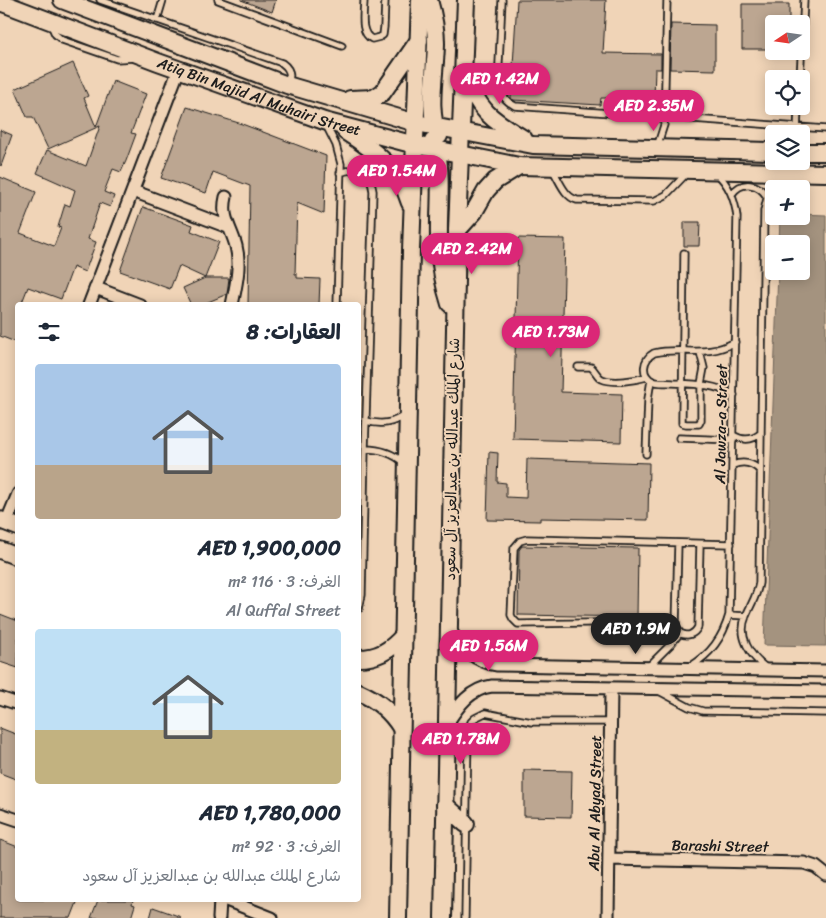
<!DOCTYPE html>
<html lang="ar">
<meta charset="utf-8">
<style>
body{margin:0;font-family:Sriracha,"Playpen Sans Arabic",sans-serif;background:#f2f2f3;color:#1f2937;direction:rtl;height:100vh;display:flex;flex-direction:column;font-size:19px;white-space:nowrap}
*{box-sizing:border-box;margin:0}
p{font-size:16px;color:#747a83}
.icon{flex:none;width:28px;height:28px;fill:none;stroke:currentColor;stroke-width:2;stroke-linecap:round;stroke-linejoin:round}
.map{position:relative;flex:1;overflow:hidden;direction:ltr}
.details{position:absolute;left:15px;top:302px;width:346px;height:600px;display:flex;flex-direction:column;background:#fff;border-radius:5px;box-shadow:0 2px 12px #0003;direction:rtl}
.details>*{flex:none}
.needle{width:32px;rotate:257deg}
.buttons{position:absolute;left:765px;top:15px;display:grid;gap:10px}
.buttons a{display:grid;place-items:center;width:45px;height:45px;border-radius:5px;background:#fff;box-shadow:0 2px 12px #0003;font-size:25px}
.price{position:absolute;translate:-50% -42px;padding:0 11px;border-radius:18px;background:#db2777;color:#fff;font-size:16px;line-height:32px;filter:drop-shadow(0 1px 2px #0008)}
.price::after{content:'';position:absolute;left:50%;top:30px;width:15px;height:11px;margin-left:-8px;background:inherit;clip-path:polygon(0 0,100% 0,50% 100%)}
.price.selected{background:#222;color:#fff}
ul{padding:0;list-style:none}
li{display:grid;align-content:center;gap:10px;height:265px;padding:0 20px}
li span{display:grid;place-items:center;height:155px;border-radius:5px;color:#555}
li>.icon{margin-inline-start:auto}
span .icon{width:90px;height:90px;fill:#fffc;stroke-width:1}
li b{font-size:21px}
h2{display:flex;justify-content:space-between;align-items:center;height:60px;padding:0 20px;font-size:21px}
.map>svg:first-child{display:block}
</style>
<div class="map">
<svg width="826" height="918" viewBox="0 0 826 918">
<rect width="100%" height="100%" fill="#f0d4b7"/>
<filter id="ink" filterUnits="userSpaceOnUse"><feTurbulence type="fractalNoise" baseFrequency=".02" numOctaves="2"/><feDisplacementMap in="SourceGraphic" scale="10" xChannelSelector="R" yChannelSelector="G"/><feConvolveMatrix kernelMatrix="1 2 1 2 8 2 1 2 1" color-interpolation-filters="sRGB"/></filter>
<g filter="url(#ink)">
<path fill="#a4937f" stroke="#6e6357" d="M801,214L826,215V646L764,645L778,271H801V244H779L780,216H801Z"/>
<path fill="#bca691" stroke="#1c1c1c" d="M241,0H276L272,12Z
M517,0H606L603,53L661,54V69H655L654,98H601L600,105L513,100L511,98Z
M742,4H789V24H774V49H742Z
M671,24L715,25V70L670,69Z
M73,63L88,96L84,98L96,127L113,81L146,94L131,133L136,134L126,161L121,172L113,169L104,192L114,196L110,207L100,203L88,239L96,242L85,272L73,267L61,299L28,287L21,305H18V343L0,336V177L36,192L20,233L54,246L61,228L58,227L65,204L70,206L75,190L37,173L47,150L86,166L100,126L48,149L33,117H27L15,89Z
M187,107L242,124L326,156L324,214L297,203L295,274H297V278L320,279L319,305H248L250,186L213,172L206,193L161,178Z
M0,130L12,135L1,166L0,165Z
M143,207L193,225L191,231L219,242L205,278H229L227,294L201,305H191L183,288L205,278L179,266L170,289L120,271Z
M684,222H700L699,246H684Z
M518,238L565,239L561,392L622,394L621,442L513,439Z
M489,452L498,453L497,482L506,483V497L526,498L527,459L649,463L648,520L540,518V521L487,520Z
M522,546L638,548L637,617L518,615L519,550Z
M0,614L18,621V668L0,662Z
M0,728L18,735V780L0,773Z
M524,770L572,771L571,817L524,816Z
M0,840L18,847V900H78L71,918H0Z
M98,900H133L132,904L135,905L131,918H91Z
M153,907L181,917L180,918H150Z"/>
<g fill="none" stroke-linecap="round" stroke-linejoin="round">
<g stroke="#1c1c1c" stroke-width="9">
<path id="lane" d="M100,0L282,63C289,68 292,74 288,83
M218,0L342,46
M364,0C364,12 359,33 372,39L380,37L383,35L384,27L385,0
M502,0L498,84C500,94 505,101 515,106L826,129
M157,20L163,0
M51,25L55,34L62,40L117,59L135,58
M800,79L804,0
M326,125L336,145L341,164L337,305
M797,134L798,106
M657,147L664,125L667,0
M552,169C559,179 564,197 577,200L654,201L666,195L686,174
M340,173C356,166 371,173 373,191L365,449L362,595L359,609
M732,194C742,180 759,183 767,197
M684,253L682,417V423L686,424H699L701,420V384L704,368L700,352
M578,367H591C596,371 597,377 602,379C613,384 636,380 647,377
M734,395C714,384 695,384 673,383C667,382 659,384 653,381C640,375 643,359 654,353C683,346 705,359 735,342
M366,421C381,425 393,424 406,414
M733,435C743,441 752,441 761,433
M679,438L733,440
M365,449C380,449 393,453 404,463
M646,454L648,399L651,380
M733,465C743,461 753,463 760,471
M678,543L676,626L680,633C687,637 694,635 698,627L700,544
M729,615L746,616
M676,626L652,622L518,624L513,619L511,615L514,548L520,541L527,539L731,544
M649,666L672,643L680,633
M691,666C711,654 723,637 729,615L737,217C735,200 730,185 716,173
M766,668C750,656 737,636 746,616C751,604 757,596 759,583L764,211L769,190L778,174
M659,691L689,707L703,711L826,713
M465,918L468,733L471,722L475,718L485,713L532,722H611"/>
</g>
<g stroke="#1c1c1c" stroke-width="15">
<path id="street" d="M133,191L228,227
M226,197C221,218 231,227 236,246C241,266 236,285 232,305
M96,288L140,305
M89,305L179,69
M6,523L18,494
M450,629C459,647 476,662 497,665L826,671
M0,698L18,704
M448,722C459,705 470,689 492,686L826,691
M0,814L18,820
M609,859L804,863L816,867L826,875
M226,900L272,918
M219,918L220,900
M608,918L611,688"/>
</g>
<g stroke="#1c1c1c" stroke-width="20">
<g id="secondary">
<path d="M62,0L287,85L416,123L533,145L774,151"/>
<path d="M429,0C433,14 436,28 436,43C436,70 426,112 439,136"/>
<path id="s1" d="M0,2L158,62L324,121L415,145L519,166L826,173"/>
<path d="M466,75C478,112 493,120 524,139"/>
<path d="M350,99L374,98L383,92L419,40"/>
<path d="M346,132C373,149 401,171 410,203"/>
<path d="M433,141C444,162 438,210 439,236C439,259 443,282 450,304"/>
<path d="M801,152H826"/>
<path d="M457,231L474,212L486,191L495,181L519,166"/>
<path d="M0,520L18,527"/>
<path d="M0,550L18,557"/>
<path d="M359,658C378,658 391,650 403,636"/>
<path d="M359,692C377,700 391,711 401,728"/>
<path d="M445,805L466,824"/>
<path d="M398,918L411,251L420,0"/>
<path d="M443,918L457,231L466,0"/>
</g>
</g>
<use href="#lane" stroke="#f0d4b7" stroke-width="5.5"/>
<use href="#street" stroke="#f0d4b7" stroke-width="11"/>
<use href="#secondary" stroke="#f0d4b7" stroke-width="16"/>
</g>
</g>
<g text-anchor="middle" stroke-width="4" stroke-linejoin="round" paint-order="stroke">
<g font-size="15" fill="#1c1c1c" stroke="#f0d4b7">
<text dy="5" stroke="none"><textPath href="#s1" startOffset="276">Atiq Bin Majid Al Muhairi Street</textPath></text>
<text transform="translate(721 424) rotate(-89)" y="5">Al Jawza-a Street</text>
<text transform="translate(452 459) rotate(-89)" y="5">شارع الملك عبدالله بن عبدالعزيز آل سعود</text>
<text transform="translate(595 803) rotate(-89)" y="5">Abu Al Abyad Street</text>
<text transform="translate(720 846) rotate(1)" y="5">Barashi Street</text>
</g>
</g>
</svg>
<div class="buttons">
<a><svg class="needle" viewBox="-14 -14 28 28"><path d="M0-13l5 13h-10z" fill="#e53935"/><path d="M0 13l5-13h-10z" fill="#747a83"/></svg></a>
<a><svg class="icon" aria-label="locate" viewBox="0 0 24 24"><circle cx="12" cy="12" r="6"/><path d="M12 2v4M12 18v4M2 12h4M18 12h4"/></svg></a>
<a><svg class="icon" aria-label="layers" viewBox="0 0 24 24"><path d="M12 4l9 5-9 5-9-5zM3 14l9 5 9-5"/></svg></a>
<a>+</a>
<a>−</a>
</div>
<b class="price" style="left:500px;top:105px">AED 1.42M</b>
<b class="price" style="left:654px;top:132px">AED 2.35M</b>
<b class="price" style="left:397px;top:197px">AED 1.54M</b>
<b class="price" style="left:472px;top:275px">AED 2.42M</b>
<b class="price" style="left:551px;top:358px">AED 1.73M</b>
<b class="price selected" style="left:636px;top:655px">AED 1.9M</b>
<b class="price" style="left:489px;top:672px">AED 1.56M</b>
<b class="price" style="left:461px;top:765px">AED 1.78M</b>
<section class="details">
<h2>العقارات: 8<svg class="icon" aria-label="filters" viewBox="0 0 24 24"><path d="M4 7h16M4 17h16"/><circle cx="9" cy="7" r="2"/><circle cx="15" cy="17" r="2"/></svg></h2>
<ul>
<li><span style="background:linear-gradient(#a9c7e8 65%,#b9a48a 0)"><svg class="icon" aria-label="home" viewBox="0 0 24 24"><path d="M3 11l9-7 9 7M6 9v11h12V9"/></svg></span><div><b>AED 1,900,000</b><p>الغرف: 3 · 116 m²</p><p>Al Quffal Street</p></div></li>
<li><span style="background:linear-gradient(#bfe0f5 65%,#c2b280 0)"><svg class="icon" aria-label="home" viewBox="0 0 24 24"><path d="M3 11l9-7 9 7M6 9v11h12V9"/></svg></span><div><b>AED 1,780,000</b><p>الغرف: 3 · 92 m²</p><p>شارع الملك عبدالله بن عبدالعزيز آل سعود</p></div></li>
</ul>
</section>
</div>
